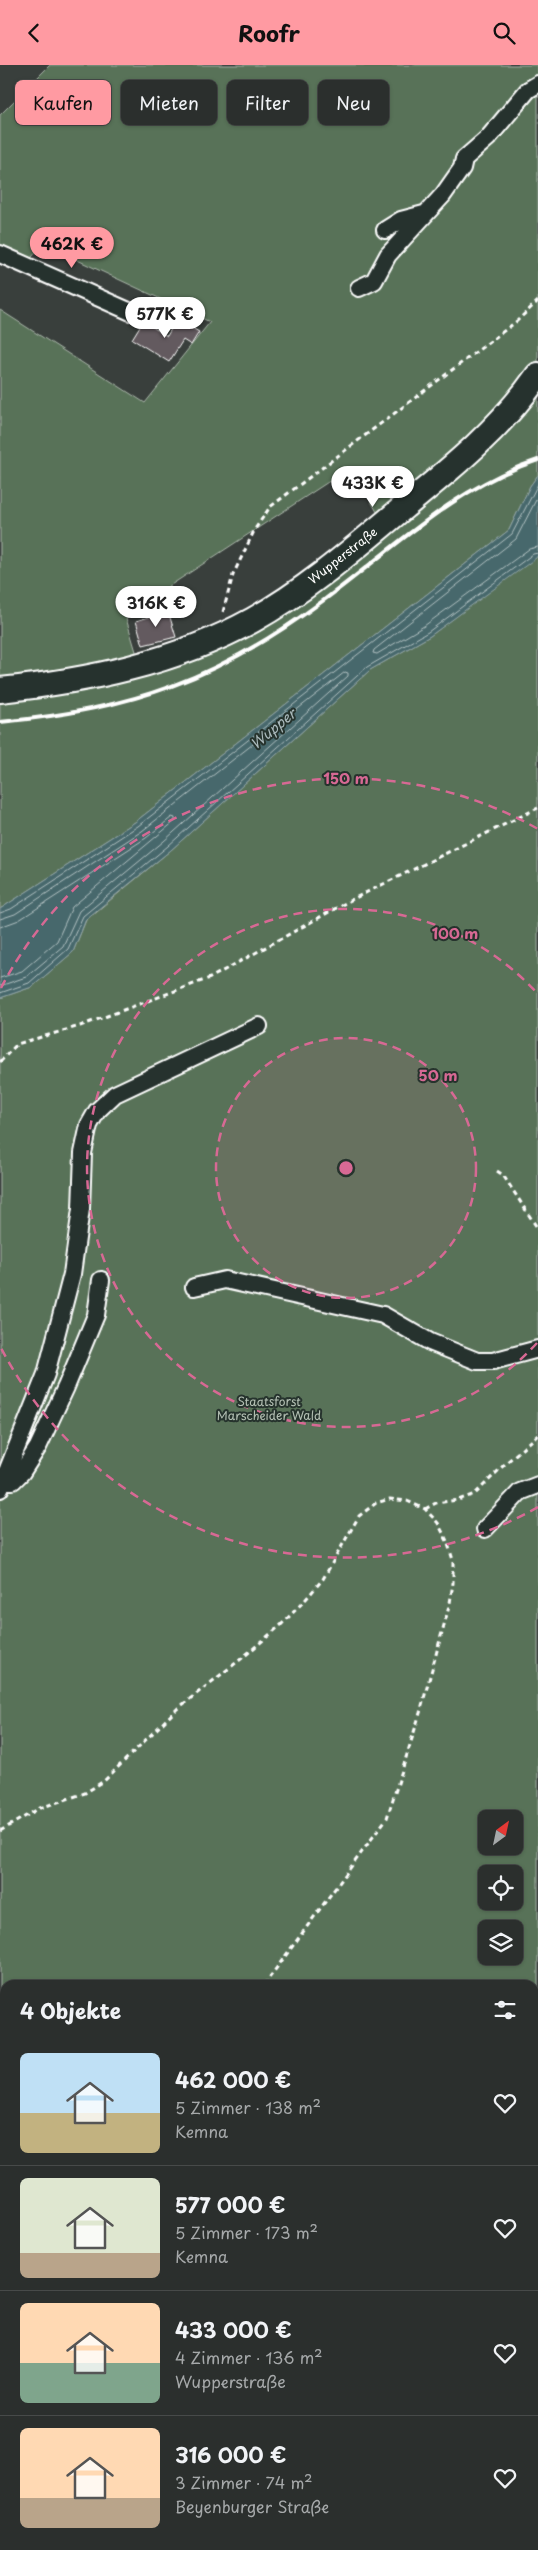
<!DOCTYPE html>
<html lang="de">
<meta charset="utf-8">
<style>
body{margin:0;font-family:"Playpen Sans",sans-serif;background:#333735;color:#f1f3f6;height:100vh;display:flex;flex-direction:column;font-size:19px;white-space:nowrap}
*{box-sizing:border-box;margin:0}
p{font-size:16px;color:#a6a9aa}
.icon{flex:none;width:28px;height:28px;fill:none;stroke:currentColor;stroke-width:2;stroke-linecap:round;stroke-linejoin:round}
.map{position:relative;flex:1;overflow:hidden}
.panel{position:absolute;left:0px;top:1915px;width:539px;height:570px;display:flex;flex-direction:column;background:#2b2f2d;border-radius:15px 15px 0 0;box-shadow:0 1px 4px #0004,0 0 0 1px #474a49}
.panel>*{flex:none}
.banner{position:absolute;left:15px;top:15px;width:509px;height:45px;display:flex;gap:10px}
.needle{width:32px;rotate:33deg}
.tools{position:absolute;left:478px;top:1745px;display:grid;gap:10px}
.tools a{display:grid;place-items:center;width:45px;height:45px;border-radius:8px;background:#2b2f2d;box-shadow:0 1px 4px #0004,0 0 0 1px #474a49;font-size:25px}
.price{position:absolute;translate:-50% -42px;padding:0 11px;border-radius:18px;background:#fff;color:#222;font-size:16px;line-height:32px;filter:drop-shadow(0 1px 2px #0008)}
.price::after{content:'';position:absolute;left:50%;top:30px;width:15px;height:11px;margin-left:-8px;background:inherit;clip-path:polygon(0 0,100% 0,50% 100%)}
.price.on{background:#ff9aa2;color:#111}
ul{padding:0;list-style:none}
li{display:flex;align-items:center;gap:15px;height:125px;padding:0 20px}
li+li{border-top:1px solid #474a49}
li span{display:grid;place-items:center;flex:none;width:140px;height:100px;border-radius:8px;color:#555}
li>.icon{margin-inline-start:auto}
span .icon{width:60px;height:60px;fill:#fffc;stroke-width:1}
li b{font-size:21px}
h2{display:flex;justify-content:space-between;align-items:center;height:60px;padding:0 20px;font-size:21px}
.tag{padding:0 18px;border-radius:8px;background:#2b2f2d;box-shadow:0 1px 4px #0004,0 0 0 1px #474a49;font-size:18px;line-height:45px}
.tag.on{background:#ff9aa2;color:#111}
header{display:flex;justify-content:space-between;align-items:center;height:65px;padding:0 20px;background:#ff9aa2;color:#111;font-size:22px;font-weight:700}
.map>svg:first-child{display:block}
</style>
<header><svg class="icon" aria-label="back" viewBox="0 0 24 24"><path d="M15 5l-7 7 7 7"/></svg>Roofr<svg class="icon" aria-label="search" viewBox="0 0 24 24"><circle cx="10" cy="10" r="6"/><path d="M15 15l6 6"/></svg></header>
<div class="map">
<svg width="538" height="2485" viewBox="0 0 538 2485">
<rect width="100%" height="100%" fill="#393f3c"/>
<filter id="ink" filterUnits="userSpaceOnUse"><feTurbulence type="fractalNoise" baseFrequency=".02" numOctaves="2"/><feDisplacementMap in="SourceGraphic" scale="10" xChannelSelector="R" yChannelSelector="G"/><feConvolveMatrix kernelMatrix="1 2 1 2 8 2 1 2 1" color-interpolation-filters="sRGB"/></filter>
<g filter="url(#ink)">
<path fill="#587258" stroke="#acb8ac" fill-rule="evenodd" d="M50,0H538V410L530,421L509,465L135,757L0,844V245L145,338L210,257L43,179L26,199L0,186V50ZM351,402L380,452L248,549L197,570L137,590L125,550Z
M538,490V2485H0V933L32,922L73,887L86,855L171,785L370,605L430,571ZM486,1754H514V1781H486ZM486,1809H514V1836H486ZM486,1864H514V1891H486ZM5,1920H534V2480H5Z"/>
<path fill="#46686c" stroke="#90a4a7" d="M538,410V490L536,493L430,571L370,605L171,785L86,854L73,887L32,922L0,933V844L135,757L509,465L530,421Z"/>
<g fill="none" stroke-linecap="round" stroke-linejoin="round">
<path stroke="#b5c3c4" stroke-width="1" d="M538,431L516,474L374,585L373,588L377,589L424,561L529,484L538,482
M0,848L11,844L138,761L512,469L538,419
M0,854L15,849L142,766L345,607L348,608V611L164,776L79,846L63,881L26,912L0,921
M0,862L19,855L146,773L172,752L175,753V756L72,842L57,876L22,906L0,913
M0,928L29,918L68,884L83,851L168,781L367,602L428,567L533,489L538,488"/>
</g>
<path fill="#645a5f" stroke="#fff" d="M177,254L199,267L191,280L183,275L169,297L132,274L143,256L167,271Z
M189,528L194,543L175,550L170,536Z
M168,546L176,572L143,580L136,556Z"/>
<g fill="none" stroke-linecap="round" stroke-linejoin="round">
<g stroke="#fff" stroke-width="20">
<path id="minor" d="M385,165L401,155L424,149
M0,189L131,247
M359,223L374,216L388,190L443,130L462,103L464,94L488,73L528,25L538,19
M194,1222L225,1215L383,1250L430,1277L477,1296H493L538,1284
M3,1416H13L22,1407L38,1382L66,1322L96,1250L101,1215
M0,1424L46,1309L72,1209L81,1144L83,1088L89,1060L97,1046L115,1029L259,961
M485,1464L520,1427L538,1420"/>
</g>
<g stroke="#fff" stroke-width="28">
<path id="secondary" d="M0,625C87,616 175,598 253,555C307,525 356,482 404,442C453,402 501,363 538,310"/>
</g>
<path stroke="#fff" stroke-width="3" stroke-dasharray="5 4" stroke-linecap="butt" d="M223,547L233,510L255,464L270,442L517,256L538,236
M0,997L17,979L80,961L210,913L349,836L538,743
M497,1106L503,1110L538,1164
M425,1444L436,1438L458,1435L475,1429L507,1397L538,1370
M0,1766L40,1743L85,1728L104,1716L177,1644L241,1594L281,1560L306,1534L323,1514L359,1451L376,1438L390,1434L407,1436L425,1444L438,1458L447,1476L453,1495V1518L450,1538L420,1648L387,1753L264,1920
M0,2266L5,2260"/>
<use href="#minor" stroke="#26332d" stroke-width="16"/>
<use href="#secondary" stroke="#26332d" stroke-width="24"/>
<path stroke="#fff" stroke-width="4" d="M0,657C131,645 218,614 324,535C392,485 456,421 538,395"/>
</g>
</g>
<circle cx="346" cy="1103" r="130" fill="#d76994" fill-opacity=".12"/>
<g fill="none" stroke="#d76994" stroke-width="2.5" stroke-dasharray="9 6">
<circle cx="346" cy="1103" r="130"/>
<path d="M537 1278A259 259 0 1 1 537 928"/>
<path d="M538 1442A389 389 0 0 1 1 1283M1 923A389 389 0 0 1 538 764"/>
</g>
<g text-anchor="middle" stroke-width="4" stroke-linejoin="round" paint-order="stroke">
<g font-size="12" fill="#fff" stroke="#26332d">
<text transform="translate(343 491) rotate(-38)" y="4">Wupperstraße</text>
</g>
<g font-size="12" fill="#b4c0b4" stroke="#26332d">
<text x="269" y="1341">Staatsforst<tspan x="269" dy="14">Marscheider Wald</tspan></text>
</g>
<g font-size="14" font-style="italic" fill="#acbbbd" stroke="#26332d">
<text transform="translate(273 664) rotate(-40)" y="5">Wupper</text>
</g>
</g>
<circle cx="346" cy="1103" r="8" fill="#d76994" stroke="#26332d" stroke-width="2.5"/>
<g font-size="15" text-anchor="middle" font-weight="bold" fill="#d76994" stroke="#26332d" stroke-width="4" stroke-linejoin="round" paint-order="stroke">
<text x="346" y="719">150 m</text>
<text x="455" y="874">100 m</text>
<text x="438" y="1016">50 m</text>
</g>
</svg>
<div class="tools">
<a><svg class="needle" viewBox="-14 -14 28 28"><path d="M0-13l5 13h-10z" fill="#e53935"/><path d="M0 13l5-13h-10z" fill="#a6a9aa"/></svg></a>
<a><svg class="icon" aria-label="locate" viewBox="0 0 24 24"><circle cx="12" cy="12" r="6"/><path d="M12 2v4M12 18v4M2 12h4M18 12h4"/></svg></a>
<a><svg class="icon" aria-label="layers" viewBox="0 0 24 24"><path d="M12 4l9 5-9 5-9-5zM3 14l9 5 9-5"/></svg></a>
</div>
<b class="price on" style="left:72px;top:204px">462K €</b>
<b class="price" style="left:165px;top:274px">577K €</b>
<b class="price" style="left:373px;top:443px">433K €</b>
<b class="price" style="left:156px;top:563px">316K €</b>
<div class="banner">
<a class="tag on">Kaufen</a>
<a class="tag">Mieten</a>
<a class="tag">Filter</a>
<a class="tag">Neu</a>
</div>
<section class="panel">
<h2>4 Objekte<svg class="icon" aria-label="filters" viewBox="0 0 24 24"><path d="M4 7h16M4 17h16"/><circle cx="9" cy="7" r="2"/><circle cx="15" cy="17" r="2"/></svg></h2>
<ul>
<li><span style="background:linear-gradient(#bfe0f5 60%,#c2b280 0)"><svg class="icon" aria-label="home" viewBox="0 0 24 24"><path d="M3 11l9-7 9 7M6 9v11h12V9"/></svg></span><div><b>462 000 €</b><p>5 Zimmer · 138 m²</p><p>Kemna</p></div><svg class="icon" aria-label="heart" viewBox="0 0 24 24"><path d="M12 20l-8-8c-3-5 5-10 8-4 3-6 11-1 8 4z"/></svg></li>
<li><span style="background:linear-gradient(#dfe7d0 75%,#b9a48a 0)"><svg class="icon" aria-label="home" viewBox="0 0 24 24"><path d="M3 11l9-7 9 7M6 9v11h12V9"/></svg></span><div><b>577 000 €</b><p>5 Zimmer · 173 m²</p><p>Kemna</p></div><svg class="icon" aria-label="heart" viewBox="0 0 24 24"><path d="M12 20l-8-8c-3-5 5-10 8-4 3-6 11-1 8 4z"/></svg></li>
<li><span style="background:linear-gradient(#ffd9b3 60%,#7fa58c 0)"><svg class="icon" aria-label="home" viewBox="0 0 24 24"><path d="M3 11l9-7 9 7M6 9v11h12V9"/></svg></span><div><b>433 000 €</b><p>4 Zimmer · 136 m²</p><p>Wupperstraße</p></div><svg class="icon" aria-label="heart" viewBox="0 0 24 24"><path d="M12 20l-8-8c-3-5 5-10 8-4 3-6 11-1 8 4z"/></svg></li>
<li><span style="background:linear-gradient(#ffd9b3 70%,#b9a48a 0)"><svg class="icon" aria-label="home" viewBox="0 0 24 24"><path d="M3 11l9-7 9 7M6 9v11h12V9"/></svg></span><div><b>316 000 €</b><p>3 Zimmer · 74 m²</p><p>Beyenburger Straße</p></div><svg class="icon" aria-label="heart" viewBox="0 0 24 24"><path d="M12 20l-8-8c-3-5 5-10 8-4 3-6 11-1 8 4z"/></svg></li>
</ul>
</section>
</div>
